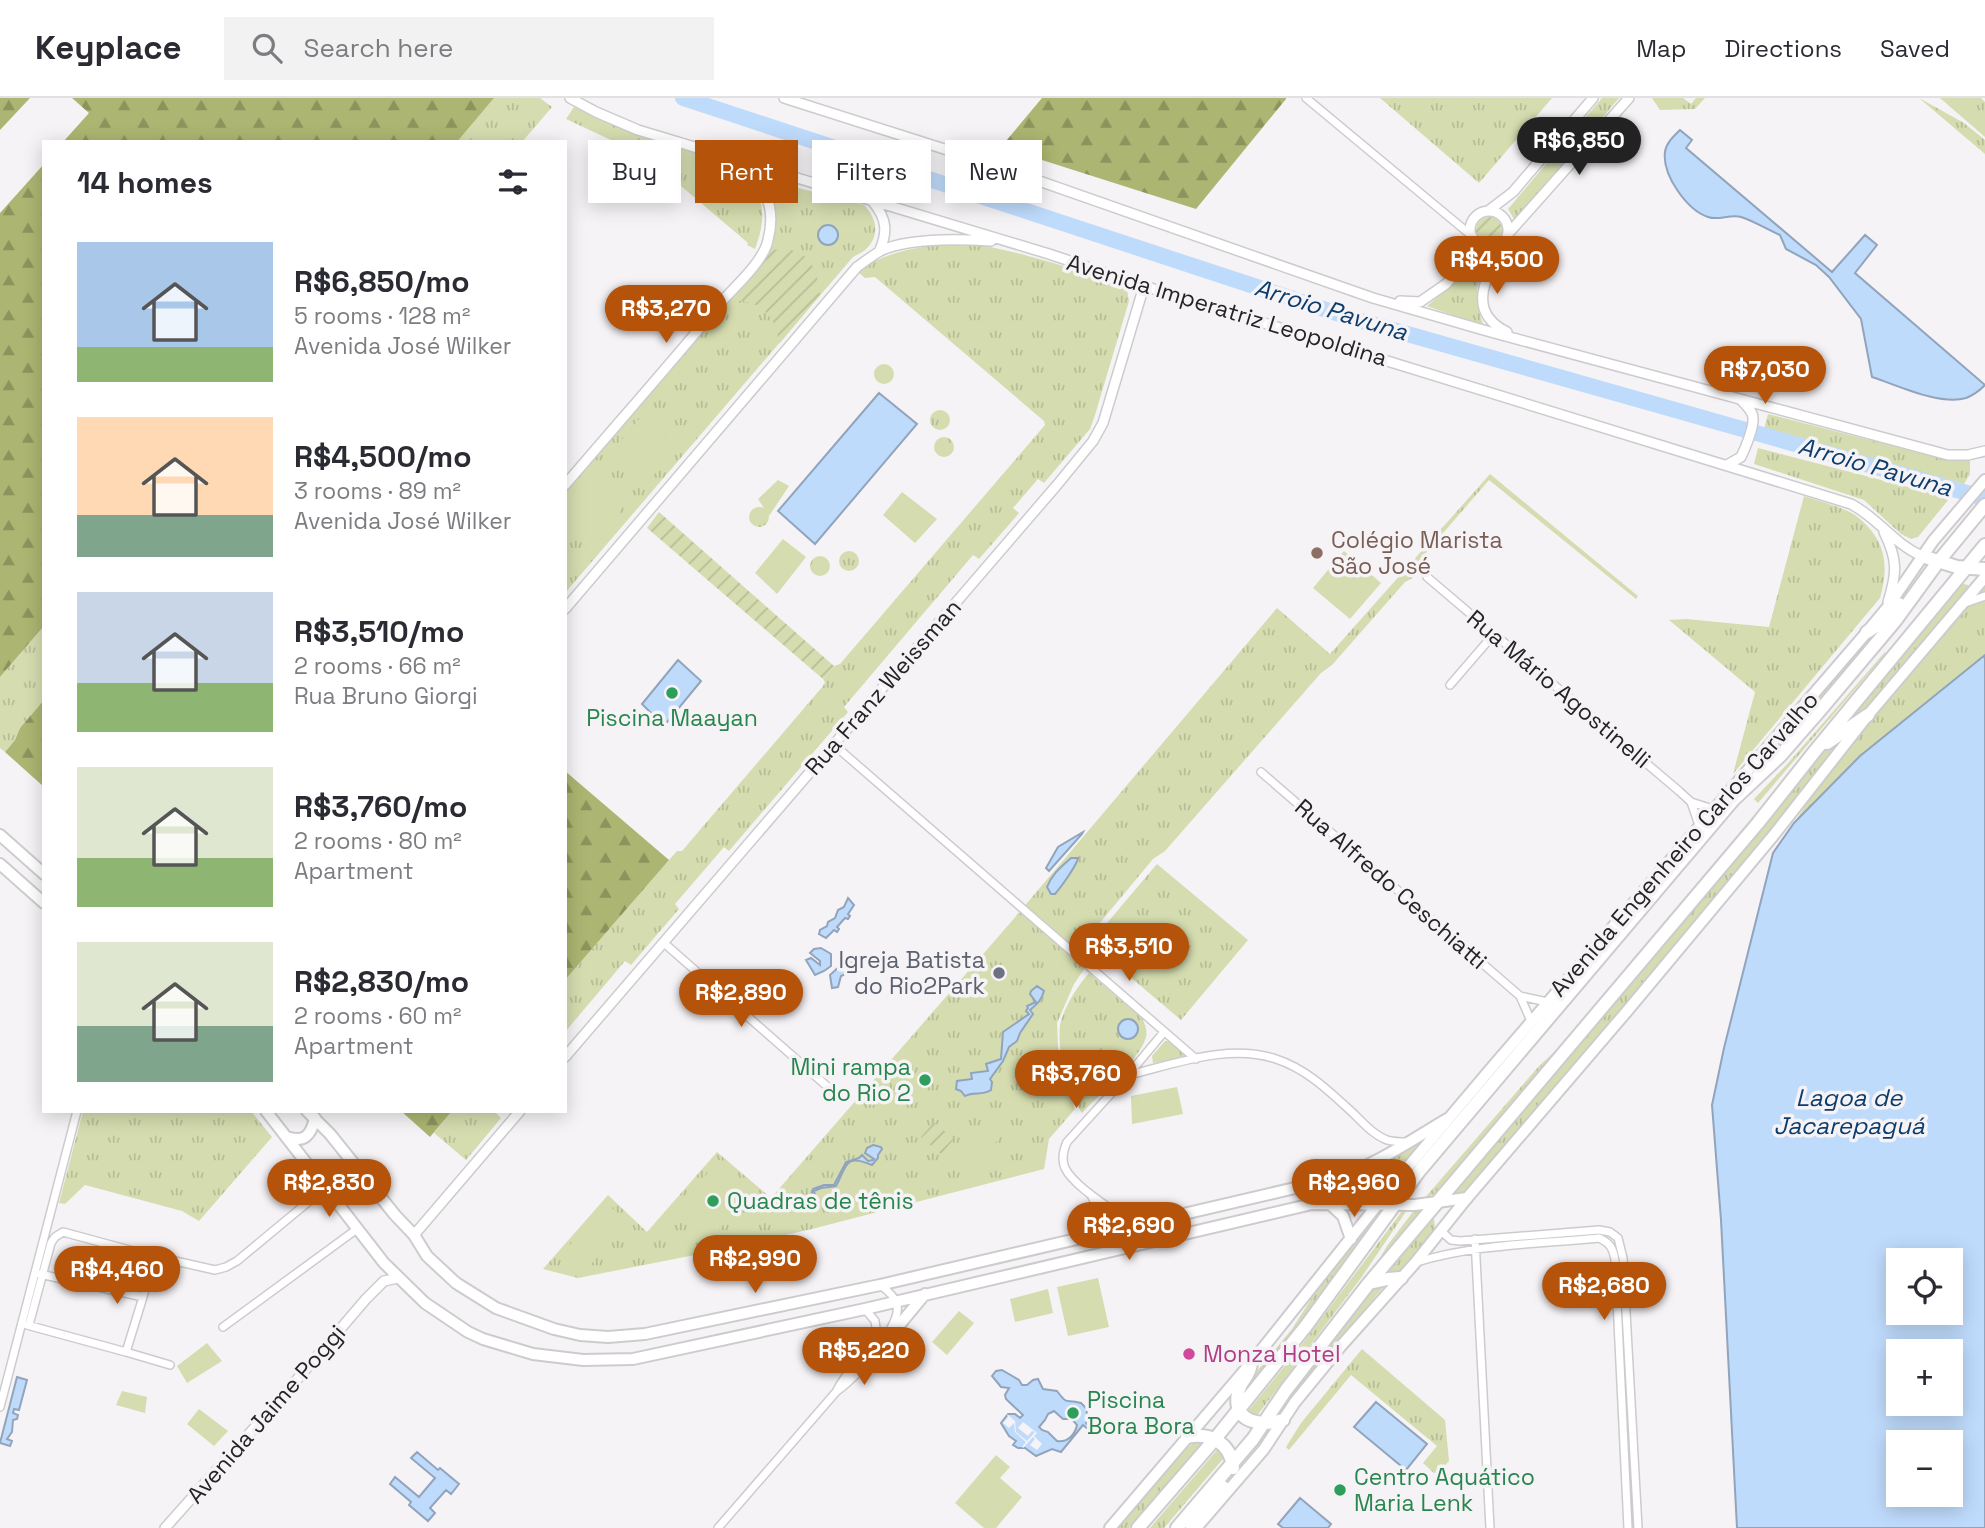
<!DOCTYPE html>
<meta charset="utf-8">
<style>
body{margin:0;font-family:"Space Grotesk",sans-serif;background:#f2f2f3;color:#2b2b33;height:100vh;display:flex;flex-direction:column;font-size:26px;white-space:nowrap}
*{box-sizing:border-box;margin:0}
p{font-size:23px;color:#7c7c81}
.icon{flex:none;width:38px;height:38px;fill:none;stroke:currentColor;stroke-width:2;stroke-linecap:round;stroke-linejoin:round}
.map{position:relative;flex:1;overflow:hidden}
.sheet{position:absolute;left:42px;top:42px;width:525px;height:973px;display:flex;flex-direction:column;background:#fff;border-radius:0px;box-shadow:0 4px 18px #0003}
.sheet>*{flex:none}
.hud{position:absolute;left:588px;top:42px;width:665px;height:63px;display:flex;gap:14px}
.tools{position:absolute;left:1886px;top:1150px;display:grid;gap:14px}
.tools a{display:grid;place-items:center;width:77px;height:77px;border-radius:0px;background:#fff;box-shadow:0 4px 18px #0003;font-size:35px}
.price{position:absolute;translate:-50% -60px;padding:0 16px;border-radius:24px;background:#b45309;color:#fff;font-size:23px;line-height:46px;filter:drop-shadow(0 2px 4px #0008)}
.price::after{content:'';position:absolute;left:50%;top:42px;width:21px;height:16px;margin-left:-10px;background:inherit;clip-path:polygon(0 0,100% 0,50% 100%)}
.price.current{background:#222;color:#fff}
ul{padding:0;list-style:none}
li{display:flex;align-items:center;gap:21px;height:175px;padding:0 35px}
li span{display:grid;place-items:center;flex:none;width:196px;height:140px;border-radius:0px;color:#555}
li>.icon{margin-inline-start:auto}
span .icon{width:84px;height:84px;fill:#fffc;stroke-width:1}
li b{font-size:30px}
h2{display:flex;justify-content:space-between;align-items:center;height:84px;padding:0 35px;font-size:30px}
.tag{padding:0 24px;border-radius:0px;background:#fff;box-shadow:0 4px 18px #0003;font-size:24px;line-height:63px}
.tag.current{background:#b45309;color:#fff}
header{display:flex;align-items:center;gap:42px;box-sizing:border-box;height:98px;padding:0 35px;background:#fff;border-bottom:2px solid #e1e1e2}
header strong{font-size:33px}
nav{display:flex;gap:38px;margin-inline-start:auto;font-size:24px}
.search{width:490px;height:63px;background:#f2f2f3;display:flex;align-items:center;gap:18px;box-sizing:border-box;padding:0 24px;border-radius:0px;color:#7c7c81;font-size:26px}
.map>svg:first-child{display:block}
</style>
<header>
<strong>Keyplace</strong>
<div class="search"><svg class="icon" aria-label="search" viewBox="0 0 24 24"><circle cx="10" cy="10" r="6"/><path d="M15 15l6 6"/></svg>Search here</div>
<nav><a>Map</a><a>Directions</a><a>Saved</a></nav>
</header>
<div class="map">
<svg width="1985" height="1430" viewBox="0 0 1985 1430">
<defs>
<pattern id="grass-tufts" width="24" height="20" patternUnits="userSpaceOnUse" patternTransform="scale(1.75)"><rect width="24" height="20" fill="#d5dcaf"/><path d="M3 7l-1-3M5 7V3M7 7l1-3M15 17l-1-3M17 17v-4M19 17l1-3" fill="none" stroke="#b7bd96"/></pattern>
<pattern id="forest-firs" width="22" height="20" patternUnits="userSpaceOnUse" patternTransform="scale(1.75)"><rect width="22" height="20" fill="#acb571"/><path d="M5 1l3.5 6h-7zM16 11l3.5 6h-7z" fill="#8c935d"/></pattern>
<pattern id="garden-furrows" width="10" height="10" patternUnits="userSpaceOnUse" patternTransform="scale(1.75)"><rect width="10" height="10" fill="#d5dcaf"/><path d="M-1 1l2-2M0 10L10 0M9 11l2-2" fill="none" stroke="#b7bd96"/></pattern>
</defs>
<rect width="100%" height="100%" fill="#f6f3f6"/>
<path fill="url(#grass-tufts)" d="M494,0H540L552,9L522,44H457Z
M1380,0H1552L1479,85Z
M1602,0H1619L1515,123L1508,111Z
M1652,0H1683L1691,6L1696,0H1705L1695,11L1660,12Z
M1919,0L1964,25L1985,42V56Z
M1940,0H1981L1985,4V39Z
M574,9C599,21 623,31 649,40C707,58 787,68 755,151L747,147L748,145L647,59L566,21Z
M787,87L864,107C876,119 880,136 868,149C864,154 858,156 853,159L565,495V393L765,158L773,144L774,129L771,104L775,96Z
M969,145C1022,154 1071,170 1121,186L1127,191L1129,203L1095,317L1090,331L1044,385L1038,381L1013,410L1019,415L979,461L973,457L844,609L848,614L729,753L724,749L675,806L679,811L631,867L625,863L565,934V882L669,762L677,753H682L823,588L825,584L823,581L834,568L840,566L1045,327L1044,323L875,179L865,180L857,173C891,151 929,146 969,145Z
M1472,155L1477,159L1489,160C1474,180 1474,206 1484,228L1427,208L1467,174Z
M874 276a10 10 0 1 1 20 0a10 10 0 1 1-20 0Z
M930 322a10 10 0 1 1 20 0a10 10 0 1 1-20 0Z
M1768,316L1931,358L1970,361V376L1964,386L1764,331Z
M934 349a10 10 0 1 1 20 0a10 10 0 1 1-20 0Z
M1758,350L1943,398L1949,401L1918,439L1911,441L1901,436L1864,402L1754,366Z
M1490,376L1638,498L1636,501L1489,382L1425,456C1424,471 1418,478 1405,484L1332,567L1321,575L1165,753L1153,761L1084,844L1091,861L1074,886L1057,925L1059,969L1075,1011L1049,1041L1044,1071L812,1131L705,1155L578,1180L543,1171L608,1097L647,1134L717,1054L771,1100L1011,824L1277,510L1330,556Z
M1804,398C1818,403 1843,409 1855,417C1885,440 1890,466 1880,500L1733,676L1755,594L1669,522L1686,521L1769,529Z
M749 419a10 10 0 1 1 20 0a10 10 0 1 1-20 0Z
M839 463a10 10 0 1 1 20 0a10 10 0 1 1-20 0Z
M810 468a10 10 0 1 1 20 0a10 10 0 1 1-20 0Z
M1960,485L1971,488L1874,603L1840,630Z
M1985,489V557L1861,658L1794,725L1825,678Z
M1885,525L1774,659L1769,655L1855,556Z
M44,528V602L20,630L15,642L5,654L0,650V579Z
M1885,554V556L1758,705L1754,701L1789,664Z
M1840,641L1771,735L1751,760L1468,1091L1458,1097L1452,1096L1810,666Z
M1157,766L1248,842L1181,922L1090,845Z
M1089,875L1142,920C1146,928 1148,935 1145,942C1139,961 1097,999 1082,1015C1067,991 1057,955 1060,927C1063,911 1078,887 1089,875Z
M1165,943H1170L1185,955V958L1183,960L1153,965L1152,958Z
M1562,947L1439,1093L1423,1102L1539,968Z
M83,1013H251L272,1039L199,1123L182,1113L85,1087L65,1106L59,1105Z
M452,1013H497L496,1015L501,1020L466,1062L434,1035Z
M1427,1037L1388,1084L1378,1085L1337,1082Z
M1403,1112H1407L1361,1180L1256,1319L1249,1315V1312L1297,1253Z
M1416,1112H1423L1369,1178L1387,1148L1412,1115Z
M1378,1113V1117L1297,1229L1244,1293L1247,1285L1292,1231L1313,1198L1354,1140Z
M1433,1115L1435,1127L1434,1133L1399,1174L1383,1176Z
M1385,1187L1279,1315H1277L1367,1197L1375,1190Z
M1362,1251L1445,1322L1449,1363L1438,1375H1434L1423,1365L1437,1348L1351,1277L1289,1352L1286,1349L1301,1325Z
M1202,1345L1159,1399L1129,1430H1117L1184,1353L1192,1346Z
M1217,1352L1224,1358L1223,1361L1164,1430H1150Z"/>
<path fill="url(#forest-firs)" d="M0,0H30L0,32Z
M72,0H494L457,44H63L89,15Z
M1042,0H1286V1L1196,111L1001,49Z
M44,66V528L0,579V115Z
M44,602V689L5,654L15,642L20,630Z
M565,673L669,762L565,882Z
M401,1013H452L430,1039Z"/>
<path fill="url(#garden-furrows)" d="M1476 132a13 13 0 1 1 26 0a13 13 0 1 1-26 0Z
M785,151C811,154 818,174 820,197L780,245L778,244C778,217 753,196 727,205L770,152Z
M659,414L834,568L823,581L647,430Z
M934,1024L954,1041L941,1056L921,1039Z"/>
<path fill="#d5dcaf" d="M641,319L677,350L646,386L610,355Z
M592,379L625,407L593,445L565,421V411Z
M778,382L789,388L769,418L758,401Z
M902,394L937,421L915,445L883,417Z
M783,441L806,459L777,496L755,475Z
M1344,453L1381,485L1350,521L1313,490Z
M1177,989L1183,1016L1132,1026L1131,998Z
M984,1022L1002,1037L976,1067L958,1051Z
M719,1062L753,1092L708,1145L673,1115Z
M906,1076L909,1093L877,1099L874,1082Z
M857,1089L860,1106L828,1111L825,1094Z
M606,1105L628,1124L591,1166L569,1148Z
M1098,1180L1109,1229L1068,1238L1057,1189Z
M1048,1191L1053,1215L1015,1224L1010,1201Z
M959,1213L974,1225L947,1257L932,1244Z
M207,1245L222,1263L187,1285L177,1268Z
M122,1293L147,1299L145,1315L116,1307Z
M199,1311L228,1333L214,1348L187,1326Z
M996,1357L1010,1369L1000,1380L1022,1399L996,1430H984L955,1405Z"/>
<path fill="#bfdbfc" stroke="#91a4bc" stroke-width="2" fill-rule="evenodd" d="M1680,32L1692,42L1686,50L1832,174L1865,137L1877,147L1855,175L1985,287C1979,293 1974,297 1966,300C1940,308 1897,287 1872,279L1861,221L1829,179L1816,167L1786,151L1780,137C1768,132 1754,123 1741,119C1730,116 1718,123 1708,119C1687,112 1662,77 1665,54C1666,45 1674,38 1680,32Z
M818 137a10 10 0 1 1 20 0a10 10 0 1 1-20 0Z
M879,295L917,326L815,446L778,413Z
M1985,557V1430H1737L1721,1122L1712,1007L1724,950L1773,755L1794,725L1860,658ZM1951,1162V1214H1899V1162ZM1899,1253H1951V1306H1899ZM1899,1344H1951V1396H1899Z
M678,562L701,583L664,628L642,606Z
M1083,734L1082,736L1049,773L1046,770L1058,749Z
M1071,760H1078C1077,767 1061,789 1055,796H1051L1047,789C1052,776 1061,769 1071,760Z
M848,800L854,807L848,816L850,818L848,821L845,820L837,829L839,831L837,834L834,832L826,840L819,836L820,832L827,828L828,824L835,820L838,812L844,809Z
M821,850L831,856V868L824,873L815,877L806,862L811,860L820,867V863L810,855L814,851Z
M844,864H852L860,870L841,878L838,889L832,890L830,877Z
M1037,888L1044,893C1041,903 1038,905 1030,912L1033,916L1020,935L1017,943L1009,949L1003,963L990,981L992,984L991,992C983,998 973,993 965,998L961,993L956,991L957,983L972,981L971,975L988,973L986,966L1001,961L1003,934L1029,916L1026,913L1028,910L1027,908L1036,904L1030,896L1031,893Z
M1118 931a10 10 0 1 1 20 0a10 10 0 1 1-20 0Z
M873,1047L881,1049L882,1051L878,1057V1060L872,1067C843,1055 847,1069 836,1088L821,1090L814,1093L815,1098L811,1103L806,1102L799,1108L795,1106V1102L798,1100L811,1101L813,1091L824,1087H834L846,1064L859,1060L862,1057L868,1063L873,1062L874,1061L865,1055L867,1050Z
M1002,1272L1019,1282L1022,1287H1027L1033,1282L1038,1281L1043,1291L1057,1293C1069,1309 1065,1300 1081,1305L1087,1311L1086,1325L1091,1330L1089,1332L1083,1327L1061,1354L1052,1351L1036,1358L1025,1350H1018L1013,1347L1016,1343L1009,1338L1001,1325L1008,1316H1015L1020,1320L1023,1317L1006,1301L1005,1297L1009,1290L1001,1289L992,1278L996,1273ZM1054,1313L1063,1321H1072L1077,1327C1075,1337 1067,1345 1057,1343L1048,1334L1042,1332L1039,1329L1045,1322L1048,1316Z
M17,1279L27,1282L19,1312L14,1311L13,1315L18,1317L17,1321L13,1322L12,1334L7,1341L12,1343L10,1348L0,1345Z
M1376,1304L1427,1346L1406,1372L1354,1329Z
M417,1354L438,1372L440,1370L459,1386L451,1396L446,1392L430,1410L435,1415L428,1423L409,1407L411,1404L390,1386L395,1379L419,1399L435,1380L411,1360Z
M1300,1400L1331,1426L1328,1430H1283L1278,1426Z"/>
<path fill="#f6f3f6" d="M1007,1316L1015,1323L1016,1334L1027,1343L1035,1334L1032,1333L1028,1338L1018,1330L1023,1324L1037,1335L1034,1338L1042,1346L1037,1352L1030,1347L1035,1341L1033,1339L1023,1350L1022,1349L1026,1344L1015,1334L1014,1325L1009,1330L1003,1325L1008,1319Z"/>
<g fill="none" stroke-linecap="round" stroke-linejoin="round">
<path stroke="#bfdbfc" stroke-width="16" d="M683,0L1351,220L1985,400"/>
<g stroke="#cdcbce" stroke-width="10">
<path id="minor" d="M1306,0L1472,138
M1427,479L1679,693L1691,704L1699,727
M1965,505L1985,498
M1450,587L1494,536
M833,646L1196,961
M1261,674L1520,898L1531,923
M1691,704L1713,711
M664,845L837,997
M1520,898L1547,904
M1128,977C1175,966 1229,945 1276,961C1307,971 1330,994 1354,1016C1364,1026 1374,1037 1387,1042C1394,1044 1401,1044 1408,1044
M1092,1099L1101,1116L1102,1134
M1133,1127C1115,1113 1074,1089 1065,1070C1061,1061 1063,1053 1067,1044L1128,977L1164,934
M1441,1133L1451,1142L1460,1143L1599,1132L1610,1134L1618,1140L1623,1160L1638,1430
M1475,1141L1490,1430
M1417,1164C1475,1146 1539,1146 1599,1140C1610,1145 1613,1150 1615,1162L1628,1430
M40,1176L143,1199L153,1159
M880,1187C900,1201 902,1211 890,1232
M27,1227L126,1254L143,1199
M29,1227L51,1145L55,1139L63,1134L144,1156L215,1172L226,1169L237,1163L325,1090
M223,1229L357,1131
M126,1254L170,1267
M837,1292C848,1271 866,1256 877,1236L875,1223L865,1211
M0,1309L77,1013
M718,1430L836,1294C855,1280 870,1262 884,1242"/>
</g>
<g stroke="#cdcbce" stroke-width="12">
<path id="tertiary" d="M570,0L596,14L638,32L1049,156L1144,188L1851,406C1878,420 1894,446 1922,458
M784,0L985,64L1373,200L1487,233L1948,357H1968L1985,353
M769,104L779,88L793,78
M873,104C887,121 888,134 879,154
M1488,113L1513,94L1593,0
M1470 132a19 19 0 1 1 38 0a19 19 0 1 1-38 0Z
M1507,137L1629,0
M1503,145C1488,177 1464,213 1507,234
M1400,203L1420,204L1446,186L1458,173L1472,138
M1727,367L1741,359C1745,351 1754,329 1753,320C1753,313 1745,306 1740,301
M565,387C618,325 672,264 724,201C738,186 764,162 768,142C778,103 761,84 731,63
M1884,434C1898,462 1897,475 1888,504
M565,511L857,169C864,164 872,158 880,153C908,140 960,141 991,143
M565,959L1057,387L1093,343L1103,325L1144,188
M414,1137L520,1013
M165,1430L288,1292L366,1201L384,1183L398,1180"/>
</g>
<g stroke="#cdcbce" stroke-width="14">
<path id="secondary" d="M0,737L44,776
M0,766L44,805
M266,1013L384,1165L425,1205L468,1234L483,1241L533,1256L583,1262L633,1261L865,1211L1312,1106L1415,1107L1467,1100
M307,1013L330,1036L395,1117L414,1137L427,1158L456,1185L496,1210L554,1231L580,1237L608,1239L645,1236L880,1187L1329,1082C1371,1070 1410,1043 1447,1021
M286,1039C304,1045 311,1038 315,1020
M881,1245L891,1237L925,1196"/>
</g>
<g stroke="#cdcbce" stroke-width="14">
<path id="primary" d="M1329,1105L1343,1118L1351,1141
M1110,1430L1251,1265L1402,1076L1494,967L1867,534L1887,510L1933,443L1985,382
M1196,1430L1264,1351L1295,1304L1340,1249L1415,1165L1467,1100L1628,912L1773,738L1868,617L1985,479"/>
</g>
<g stroke="#cdcbce" stroke-width="16">
<path id="trunk" d="M1922,458L1957,469L1985,471
M1867,534L1883,523L1899,506
M1827,645L1868,617
M1369,1185L1388,1181L1401,1180
M1251,1265C1250,1279 1240,1282 1238,1295C1232,1326 1262,1328 1283,1322
M1187,1339C1210,1334 1231,1345 1233,1370
M1138,1430L1215,1341L1306,1228L1420,1072L1733,702L1780,658L1821,611L1895,523L1938,464L1985,407
M1177,1430L1253,1341L1286,1292L1369,1185L1758,725L1815,653L1985,447
M1192,1430L1195,1422L1223,1389"/>
</g>
<use href="#minor" stroke="#fff" stroke-width="7"/>
<use href="#tertiary" stroke="#fff" stroke-width="9"/>
<use href="#secondary" stroke="#fff" stroke-width="10"/>
<use href="#primary" stroke="#fff" stroke-width="10"/>
<use href="#trunk" stroke="#fff" stroke-width="12"/>
</g>
<circle fill="#8d6e63" stroke="#f6f3f6" stroke-width="2.5" cx="1317" cy="455" r="7"/>
<g fill="#2e9e5b" stroke="#f6f3f6" stroke-width="2.5">
<circle cx="672" cy="595" r="7"/>
<circle cx="925" cy="982" r="7"/>
<circle cx="713" cy="1103" r="7"/>
<circle cx="1073" cy="1315" r="7"/>
<circle cx="1340" cy="1392" r="7"/>
</g>
<circle fill="#6b7280" stroke="#f6f3f6" stroke-width="2.5" cx="999" cy="875" r="7"/>
<circle fill="#d1479c" stroke="#f6f3f6" stroke-width="2.5" cx="1189" cy="1256" r="7"/>
<g text-anchor="middle" stroke-width="7" stroke-linejoin="round" paint-order="stroke">
<g font-size="23" fill="#252425" stroke="#f6f3f6">
<text transform="translate(1227 212) rotate(17)" y="8">Avenida Imperatriz Leopoldina</text>
<text transform="translate(883 589) rotate(-49)" y="8">Rua Franz Weissman</text>
<text transform="translate(1559 591) rotate(40)" y="8">Rua Mário Agostinelli</text>
<text transform="translate(1684 746) rotate(-49)" y="8">Avenida Engenheiro Carlos Carvalho</text>
<text transform="translate(1391 786) rotate(41)" y="8">Rua Alfredo Ceschiatti</text>
<text transform="translate(266 1316) rotate(-49)" y="8">Avenida Jaime Poggi</text>
</g>
<g font-size="23" fill="#785e54" stroke="#f6f3f6" text-anchor="start">
<text x="1331" y="450">Colégio Marista<tspan x="1331" dy="26">São José</tspan></text>
</g>
<g font-size="23" fill="#27864d" stroke="#f6f3f6" text-anchor="start">
<text x="672" y="628" text-anchor="middle">Piscina Maayan</text>
<text x="911" y="977" text-anchor="end">Mini rampa<tspan x="911" dy="26">do Rio 2</tspan></text>
<text x="727" y="1111">Quadras de tênis</text>
<text x="1087" y="1310">Piscina<tspan x="1087" dy="26">Bora Bora</tspan></text>
<text x="1354" y="1387">Centro Aquático<tspan x="1354" dy="26">Maria Lenk</tspan></text>
</g>
<g font-size="23" fill="#5b616d" stroke="#f6f3f6" text-anchor="end">
<text x="985" y="870">Igreja Batista<tspan x="985" dy="26">do Rio2Park</tspan></text>
</g>
<g font-size="23" fill="#b23c85" stroke="#f6f3f6" text-anchor="start">
<text x="1203" y="1264">Monza Hotel</text>
</g>
<g font-size="24" font-style="italic" fill="#0d3d6d" stroke="#f6f3f6">
<text transform="translate(1331 212) rotate(17)" y="8">Arroio Pavuna</text>
<text transform="translate(1875 369) rotate(16)" y="8">Arroio Pavuna</text>
<text x="1849" y="1008">Lagoa de<tspan x="1849" dy="28">Jacarepaguá</tspan></text>
</g>
</g>
</svg>
<div class="tools">
<a><svg class="icon" aria-label="locate" viewBox="0 0 24 24"><circle cx="12" cy="12" r="6"/><path d="M12 2v4M12 18v4M2 12h4M18 12h4"/></svg></a>
<a>+</a>
<a>−</a>
</div>
<b class="price current" style="left:1579px;top:79px">R$6,850</b>
<b class="price" style="left:1497px;top:198px">R$4,500</b>
<b class="price" style="left:666px;top:247px">R$3,270</b>
<b class="price" style="left:1765px;top:308px">R$7,030</b>
<b class="price" style="left:1129px;top:885px">R$3,510</b>
<b class="price" style="left:741px;top:931px">R$2,890</b>
<b class="price" style="left:1076px;top:1012px">R$3,760</b>
<b class="price" style="left:329px;top:1121px">R$2,830</b>
<b class="price" style="left:1354px;top:1121px">R$2,960</b>
<b class="price" style="left:1129px;top:1164px">R$2,690</b>
<b class="price" style="left:755px;top:1197px">R$2,990</b>
<b class="price" style="left:117px;top:1208px">R$4,460</b>
<b class="price" style="left:1604px;top:1224px">R$2,680</b>
<b class="price" style="left:864px;top:1289px">R$5,220</b>
<div class="hud">
<a class="tag">Buy</a>
<a class="tag current">Rent</a>
<a class="tag">Filters</a>
<a class="tag">New</a>
</div>
<section class="sheet">
<h2>14 homes<svg class="icon" aria-label="filters" viewBox="0 0 24 24"><path d="M4 7h16M4 17h16"/><circle cx="9" cy="7" r="2"/><circle cx="15" cy="17" r="2"/></svg></h2>
<ul>
<li><span style="background:linear-gradient(#a9c7e8 75%,#8fb573 0)"><svg class="icon" aria-label="home" viewBox="0 0 24 24"><path d="M3 11l9-7 9 7M6 9v11h12V9"/></svg></span><div><b>R$6,850/mo</b><p>5 rooms · 128 m²</p><p>Avenida José Wilker</p></div></li>
<li><span style="background:linear-gradient(#ffd9b3 70%,#7fa58c 0)"><svg class="icon" aria-label="home" viewBox="0 0 24 24"><path d="M3 11l9-7 9 7M6 9v11h12V9"/></svg></span><div><b>R$4,500/mo</b><p>3 rooms · 89 m²</p><p>Avenida José Wilker</p></div></li>
<li><span style="background:linear-gradient(#c9d6e8 65%,#8fb573 0)"><svg class="icon" aria-label="home" viewBox="0 0 24 24"><path d="M3 11l9-7 9 7M6 9v11h12V9"/></svg></span><div><b>R$3,510/mo</b><p>2 rooms · 66 m²</p><p>Rua Bruno Giorgi</p></div></li>
<li><span style="background:linear-gradient(#dfe7d0 65%,#8fb573 0)"><svg class="icon" aria-label="home" viewBox="0 0 24 24"><path d="M3 11l9-7 9 7M6 9v11h12V9"/></svg></span><div><b>R$3,760/mo</b><p>2 rooms · 80 m²</p><p>Apartment</p></div></li>
<li><span style="background:linear-gradient(#dfe7d0 60%,#7fa58c 0)"><svg class="icon" aria-label="home" viewBox="0 0 24 24"><path d="M3 11l9-7 9 7M6 9v11h12V9"/></svg></span><div><b>R$2,830/mo</b><p>2 rooms · 60 m²</p><p>Apartment</p></div></li>
</ul>
</section>
</div>
